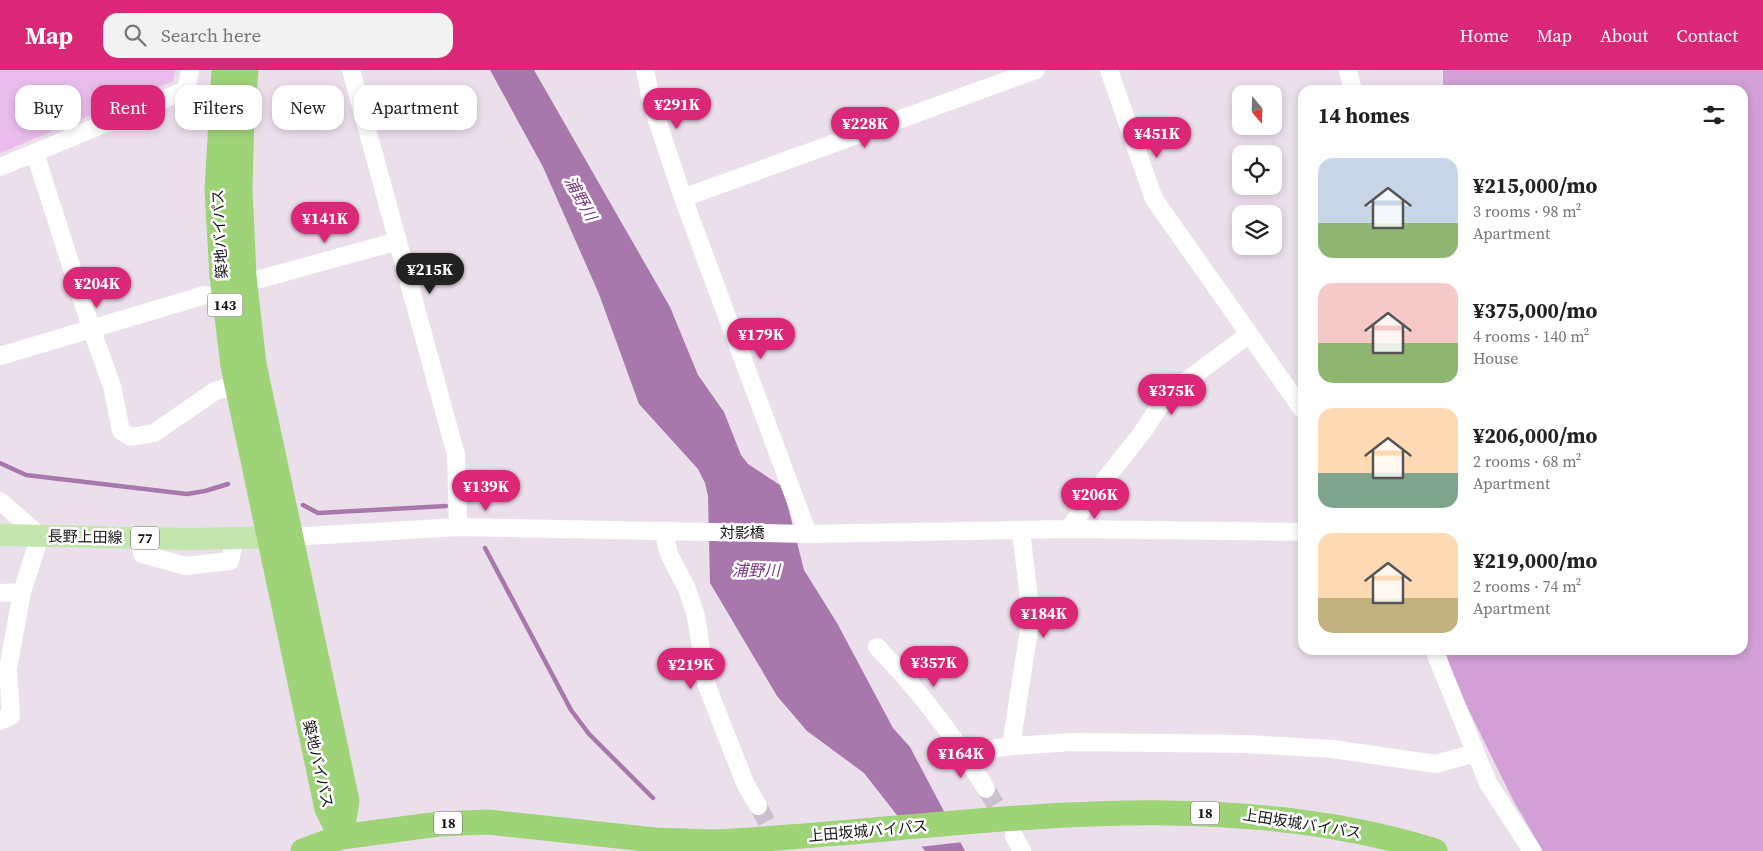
<!DOCTYPE html>
<meta charset="utf-8">
<style>
body{margin:0;font-family:"Source Serif 4","Noto Sans JP",serif;background:#f2f2f2;color:#222;height:100vh;display:flex;flex-direction:column;font-size:19px;white-space:nowrap}
*{box-sizing:border-box;margin:0}
p{font-size:16px;color:#767676}
.icon{flex:none;width:28px;height:28px;fill:none;stroke:currentColor;stroke-width:2;stroke-linecap:round;stroke-linejoin:round}
.map{position:relative;flex:1;overflow:hidden}
.sheet{position:absolute;left:1298px;top:15px;width:450px;height:570px;display:flex;flex-direction:column;background:#fff;border-radius:15px;box-shadow:0 2px 8px #0003}
.sheet>*{flex:none}
.banner{position:absolute;left:15px;top:15px;width:475px;height:45px;display:flex;gap:10px}
.needle{width:32px;rotate:161deg}
.tools{position:absolute;left:1232px;top:15px;display:grid;gap:10px}
.tools a{display:grid;place-items:center;width:50px;height:50px;border-radius:10px;background:#fff;box-shadow:0 2px 8px #0003;font-size:25px}
.price{position:absolute;translate:-50% -42px;padding:0 11px;border-radius:18px;background:#db2777;color:#fff;font-size:16px;line-height:32px;filter:drop-shadow(0 1px 2px #0008)}
.price::after{content:'';position:absolute;left:50%;top:30px;width:15px;height:11px;margin-left:-8px;background:inherit;clip-path:polygon(0 0,100% 0,50% 100%)}
.price.active{background:#222;color:#fff}
ul{padding:0;list-style:none}
li{display:flex;align-items:center;gap:15px;height:125px;padding:0 20px}
li span{display:grid;place-items:center;flex:none;width:140px;height:100px;border-radius:15px;color:#555}
li>.icon{margin-inline-start:auto}
span .icon{width:60px;height:60px;fill:#fffc;stroke-width:1}
li b{font-size:21px}
h2{display:flex;justify-content:space-between;align-items:center;height:60px;padding:0 20px;font-size:21px}
.chip{padding:0 18px;border-radius:15px;background:#fff;box-shadow:0 2px 8px #0003;font-size:18px;line-height:45px}
.chip.active{background:#db2777;color:#fff}
header{display:flex;align-items:center;gap:30px;box-sizing:border-box;height:70px;padding:0 25px;background:#db2777;color:#fff}
header strong{font-size:24px}
nav{display:flex;gap:28px;margin-inline-start:auto;font-size:18px}
.search{width:350px;height:45px;background:#f2f2f2;display:flex;align-items:center;gap:12px;box-sizing:border-box;padding:0 18px;border-radius:15px;color:#767676;font-size:19px}
.map>svg:first-child{display:block}
</style>
<header>
<strong>Map</strong>
<div class="search"><svg class="icon" aria-label="search" viewBox="0 0 24 24"><circle cx="10" cy="10" r="6"/><path d="M15 15l6 6"/></svg>Search here</div>
<nav><a>Home</a><a>Map</a><a>About</a><a>Contact</a></nav>
</header>
<div class="map">
<svg width="1763" height="781" viewBox="0 0 1763 781">
<rect width="100%" height="100%" fill="#ebdfec"/>
<path fill="#eabced" d="M0,0H175L173,11L0,83Z"/>
<path fill="#d29fd6" d="M1443,0H1763V781H1543L1513,730L1452,606L1445,580H1742V20H1443Z"/>
<path fill="#a878ac" d="M490,0H534L670,237L698,305L724,342L741,385L748,394L783,417L804,500L837,553L893,658L910,677L965,781H925L864,703L807,661L777,626L710,513L708,426L705,413L698,399L639,334L599,224L543,97Z"/>
<path fill="#ebdfec" d="M949,744L963,772L919,777L897,748Z"/>
<g fill="none" stroke-linecap="round" stroke-linejoin="round">
<path stroke="#a878ac" stroke-width="4.5" d="M0,393L26,405L187,424L205,421L228,414
M303,435L318,443L446,436
M485,478L571,640L589,664L653,728"/>
<path stroke="#cbc0cc" stroke-width="18" stroke-dasharray="18 9" stroke-linecap="butt" d="M986,719L1009,757
M758,736L783,781"/>
<path stroke="#fff" stroke-width="18" d="M351,0L456,385L458,457
M645,0L652,35L683,128L808,464
M1109,0L1154,129L1302,339
M1348,1L1353,20
M35,83L91,258L112,316L121,361L131,367L154,363L215,321L237,315
M0,97L186,20L190,0
M683,128L1036,0
M260,209L398,171
M0,286L205,225
M0,431L40,466L22,522L8,599L11,646L0,651
M1069,459L1094,423L1142,363L1166,326L1248,265
M664,463L669,484L687,519L696,546L707,616L745,713L758,736
M290,467L458,457L808,464L1069,459L1302,462
M140,468L142,484L186,496L230,491L235,468
M0,523L22,522
M877,577C919,620 956,668 986,719
M1434,580L1488,713L1532,781
M1011,676L1031,547L1021,460
M964,683L1011,676L1073,672L1248,674L1332,679L1436,694L1475,683
M1014,766L1022,781"/>
<path stroke="#c5e5ae" stroke-width="22" d="M0,465L190,469L286,467"/>
<path stroke="#9fd378" stroke-width="25" d="M224,0L217,120L222,206L233,296L327,739L341,767
M246,0L242,44L240,120L244,206L254,294L347,731L341,767
M303,781L341,767L439,754L488,752L654,770L715,772C953,760 1203,708 1435,781"/>
</g>
<g text-anchor="middle" stroke-width="5" stroke-linejoin="round" paint-order="stroke">
<g fill="#fff" stroke="#5d5a5d" stroke-width="1">
<rect x="207.5" y="223.5" width="35" height="23" rx="4"/>
<rect x="131" y="456.5" width="28" height="23" rx="4"/>
<rect x="1191" y="731.5" width="28" height="23" rx="4"/>
<rect x="434" y="741.5" width="28" height="23" rx="4"/>
</g>
<g font-size="14" font-weight="bold" fill="#171317">
<text x="225" y="240">143</text>
<text x="145" y="473">77</text>
<text x="1205" y="748">18</text>
<text x="448" y="758">18</text>
</g>
<g font-size="15" fill="#171317" stroke="#fff">
<text transform="translate(220 164) rotate(-93)" y="5">築地バイパス</text>
<text x="742" y="468">対影橋</text>
<text transform="translate(85 467) rotate(1)" y="5">長野上田線</text>
<text transform="translate(318 694) rotate(77)" y="5">築地バイパス</text>
<text transform="translate(1302 754) rotate(9)" y="5">上田坂城バイパス</text>
<text transform="translate(868 761) rotate(-5)" y="5">上田坂城バイパス</text>
</g>
<g font-size="16" font-style="italic" fill="#76397c" stroke="#fff">
<text transform="translate(581 128) rotate(61)" y="6">浦野川</text>
<text x="756" y="506">浦野川</text>
</g>
</g>
</svg>
<div class="tools">
<a><svg class="needle" viewBox="-14 -14 28 28"><path d="M0-13l5 13h-10z" fill="#e53935"/><path d="M0 13l5-13h-10z" fill="#767676"/></svg></a>
<a><svg class="icon" aria-label="locate" viewBox="0 0 24 24"><circle cx="12" cy="12" r="6"/><path d="M12 2v4M12 18v4M2 12h4M18 12h4"/></svg></a>
<a><svg class="icon" aria-label="layers" viewBox="0 0 24 24"><path d="M12 4l9 5-9 5-9-5zM3 14l9 5 9-5"/></svg></a>
</div>
<b class="price" style="left:677px;top:60px">¥291K</b>
<b class="price" style="left:865px;top:79px">¥228K</b>
<b class="price" style="left:1157px;top:89px">¥451K</b>
<b class="price" style="left:325px;top:174px">¥141K</b>
<b class="price active" style="left:430px;top:225px">¥215K</b>
<b class="price" style="left:97px;top:239px">¥204K</b>
<b class="price" style="left:761px;top:290px">¥179K</b>
<b class="price" style="left:1172px;top:346px">¥375K</b>
<b class="price" style="left:486px;top:442px">¥139K</b>
<b class="price" style="left:1095px;top:450px">¥206K</b>
<b class="price" style="left:1044px;top:569px">¥184K</b>
<b class="price" style="left:934px;top:618px">¥357K</b>
<b class="price" style="left:691px;top:620px">¥219K</b>
<b class="price" style="left:961px;top:709px">¥164K</b>
<div class="banner">
<a class="chip">Buy</a>
<a class="chip active">Rent</a>
<a class="chip">Filters</a>
<a class="chip">New</a>
<a class="chip">Apartment</a>
</div>
<section class="sheet">
<h2>14 homes<svg class="icon" aria-label="filters" viewBox="0 0 24 24"><path d="M4 7h16M4 17h16"/><circle cx="9" cy="7" r="2"/><circle cx="15" cy="17" r="2"/></svg></h2>
<ul>
<li><span style="background:linear-gradient(#c9d6e8 65%,#8fb573 0)"><svg class="icon" aria-label="home" viewBox="0 0 24 24"><path d="M3 11l9-7 9 7M6 9v11h12V9"/></svg></span><div><b>¥215,000/mo</b><p>3 rooms · 98 m²</p><p>Apartment</p></div></li>
<li><span style="background:linear-gradient(#f6c9c9 60%,#8fb573 0)"><svg class="icon" aria-label="home" viewBox="0 0 24 24"><path d="M3 11l9-7 9 7M6 9v11h12V9"/></svg></span><div><b>¥375,000/mo</b><p>4 rooms · 140 m²</p><p>House</p></div></li>
<li><span style="background:linear-gradient(#ffd9b3 65%,#7fa58c 0)"><svg class="icon" aria-label="home" viewBox="0 0 24 24"><path d="M3 11l9-7 9 7M6 9v11h12V9"/></svg></span><div><b>¥206,000/mo</b><p>2 rooms · 68 m²</p><p>Apartment</p></div></li>
<li><span style="background:linear-gradient(#ffd9b3 65%,#c2b280 0)"><svg class="icon" aria-label="home" viewBox="0 0 24 24"><path d="M3 11l9-7 9 7M6 9v11h12V9"/></svg></span><div><b>¥219,000/mo</b><p>2 rooms · 74 m²</p><p>Apartment</p></div></li>
</ul>
</section>
</div>
